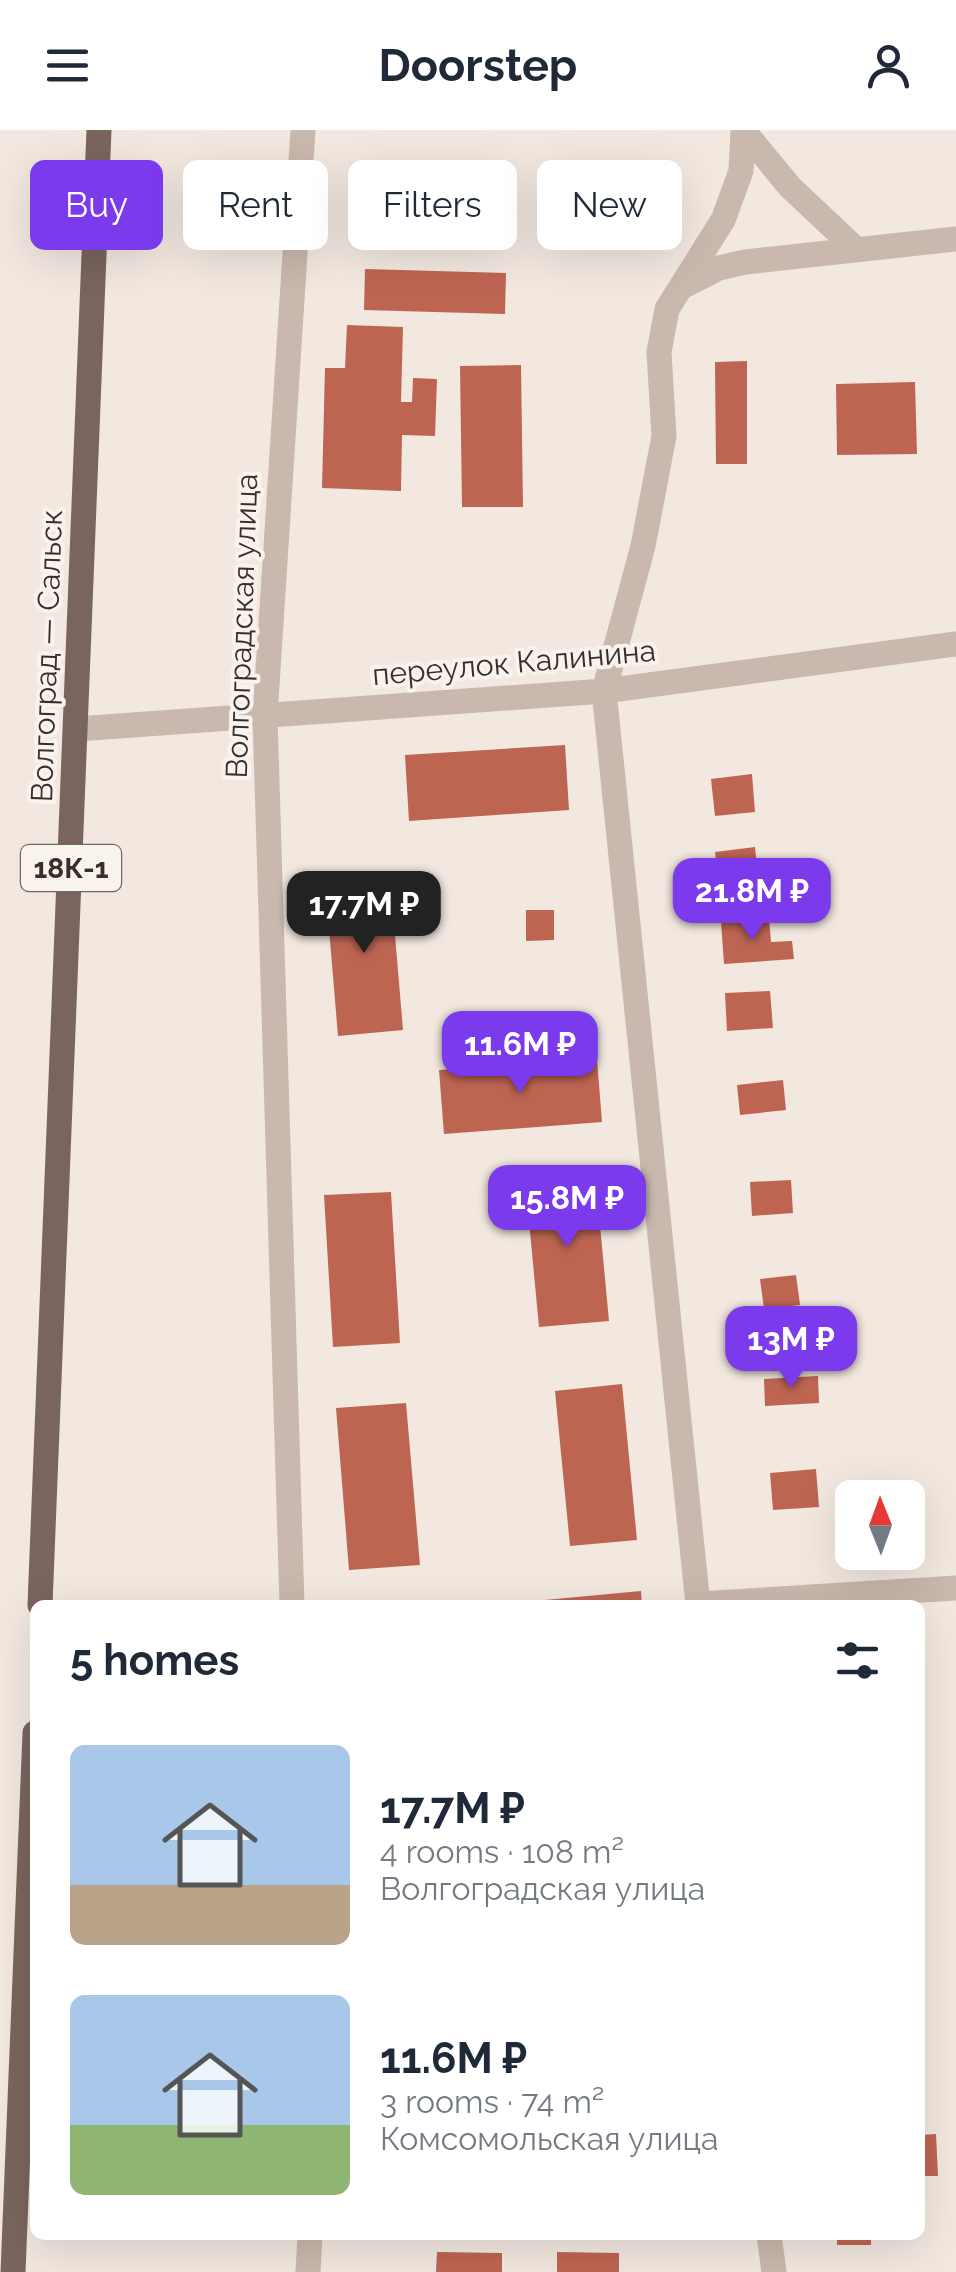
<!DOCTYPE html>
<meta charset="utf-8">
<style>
body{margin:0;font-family:Raleway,sans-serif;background:#f6f6f7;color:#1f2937;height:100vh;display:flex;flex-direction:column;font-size:38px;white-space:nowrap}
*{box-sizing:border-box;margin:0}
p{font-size:32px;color:#747a83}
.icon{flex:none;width:55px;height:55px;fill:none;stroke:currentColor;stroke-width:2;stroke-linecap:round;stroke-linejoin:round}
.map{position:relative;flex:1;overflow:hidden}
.drawer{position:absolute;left:30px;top:1470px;width:895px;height:640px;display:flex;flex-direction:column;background:#fff;border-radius:15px;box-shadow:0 10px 40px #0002}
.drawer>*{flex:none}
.guide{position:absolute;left:30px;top:30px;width:898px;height:90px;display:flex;gap:20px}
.needle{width:65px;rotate:359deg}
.fabs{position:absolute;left:835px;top:1350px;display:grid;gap:20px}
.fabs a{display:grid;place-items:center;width:90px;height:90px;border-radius:15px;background:#fff;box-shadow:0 10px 40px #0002;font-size:50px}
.price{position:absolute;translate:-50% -85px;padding:0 22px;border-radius:20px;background:#7c3aed;color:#fff;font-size:32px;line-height:65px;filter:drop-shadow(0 2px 5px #0008)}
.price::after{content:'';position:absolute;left:50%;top:60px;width:30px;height:22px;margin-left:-15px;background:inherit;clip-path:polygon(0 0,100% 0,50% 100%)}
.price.selected{background:#222;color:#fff}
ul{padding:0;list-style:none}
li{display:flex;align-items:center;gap:30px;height:250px;padding:0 40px}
li span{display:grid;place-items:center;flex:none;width:280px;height:200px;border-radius:15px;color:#555}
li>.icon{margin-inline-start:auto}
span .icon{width:120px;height:120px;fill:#fffc;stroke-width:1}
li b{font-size:42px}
h2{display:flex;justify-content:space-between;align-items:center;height:120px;padding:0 40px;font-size:42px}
.pill{padding:0 35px;border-radius:15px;background:#fff;box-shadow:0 10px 40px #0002;font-size:35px;line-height:90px}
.pill.selected{background:#7c3aed;color:#fff}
header{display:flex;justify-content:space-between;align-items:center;height:130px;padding:0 40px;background:#fff;font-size:45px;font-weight:700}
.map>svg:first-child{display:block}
</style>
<header><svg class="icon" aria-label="menu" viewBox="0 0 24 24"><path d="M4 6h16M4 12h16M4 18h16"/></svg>Doorstep<svg class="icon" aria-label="person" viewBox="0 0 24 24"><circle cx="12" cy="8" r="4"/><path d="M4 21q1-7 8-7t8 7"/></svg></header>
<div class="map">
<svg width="956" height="2142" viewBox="0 0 956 2142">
<rect width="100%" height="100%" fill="#f2e8e0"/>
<path fill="#be6552" d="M365,139L506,143L505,184L364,180Z
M347,195L403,197L401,272H412L413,248L437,249L435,306L402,305L401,361L322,358L325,238H345Z
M747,231V334H716L715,232Z
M521,235L523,377H462L460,236Z
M915,252L917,324L837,325L836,254Z
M565,615L569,680L409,691L405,625Z
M752,644L755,682L715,686L711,649Z
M755,717L758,747L718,751L715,722Z
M390,746L403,900L338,906L325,751Z
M526,780H554V810L526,811Z
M769,788L771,812L792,811L794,829L724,834L721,792Z
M770,861L773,898L727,901L725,863Z
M597,929L602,992L444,1004L439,940Z
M783,950L786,980L740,985L737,955Z
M595,1042L609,1191L539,1197L525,1049Z
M791,1050L793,1083L752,1086L750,1052Z
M391,1062L400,1213L333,1217L324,1065Z
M796,1145L800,1175L764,1179L760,1149Z
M818,1246L819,1273L765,1276L764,1249Z
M622,1254L637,1410L570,1416L555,1261Z
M406,1273L420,1435L349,1440L336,1278Z
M816,1339L819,1377L773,1380L770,1343Z
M641,1461L642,1475H523V1472Z
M936,2004L938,2046H920V2005Z
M837,2105H871V2115H837Z
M437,2122L502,2123V2142H436Z
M557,2122L619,2123V2142H557Z"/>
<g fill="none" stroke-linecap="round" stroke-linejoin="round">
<path stroke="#c9b8ad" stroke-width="25" d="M743,0L790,57L857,120
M682,157L719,138L745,132L956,109
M77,599L604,561L956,514
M698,1474L956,1458
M292,1475L265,586L303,0
M698,1475L604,561L643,416L664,306L659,222L667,179L723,90L741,41L743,0
M769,2105L774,2142
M308,2142L310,2105"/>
<path stroke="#79655d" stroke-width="25" d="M40,1475L99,0
M13,2142L35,1603"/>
</g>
<g text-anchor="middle" stroke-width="8" stroke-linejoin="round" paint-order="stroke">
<rect fill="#f9f3ed" stroke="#726965" stroke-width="2.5" x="21" y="715" width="100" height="46" rx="8"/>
<g font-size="28" font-weight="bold" fill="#382e2b">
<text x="71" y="748">18К-1</text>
</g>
<g font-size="30" fill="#382e2b" stroke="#f9f3ed">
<text transform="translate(242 496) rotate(-88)" y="10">Волгоградская улица</text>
<text transform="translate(47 526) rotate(-88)" y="10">Волгоград — Сальск</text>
<text transform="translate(514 533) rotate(-5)" y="10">переулок Калинина</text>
</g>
</g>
</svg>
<div class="fabs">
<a><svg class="needle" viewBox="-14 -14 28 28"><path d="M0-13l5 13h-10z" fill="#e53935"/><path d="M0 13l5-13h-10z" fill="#747a83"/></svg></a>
</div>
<b class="price" style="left:752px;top:813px">21.8M ₽</b>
<b class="price selected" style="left:364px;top:826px">17.7M ₽</b>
<b class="price" style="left:520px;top:966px">11.6M ₽</b>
<b class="price" style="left:567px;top:1120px">15.8M ₽</b>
<b class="price" style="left:791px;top:1261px">13M ₽</b>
<div class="guide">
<a class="pill selected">Buy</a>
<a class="pill">Rent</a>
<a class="pill">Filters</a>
<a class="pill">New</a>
</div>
<section class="drawer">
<h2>5 homes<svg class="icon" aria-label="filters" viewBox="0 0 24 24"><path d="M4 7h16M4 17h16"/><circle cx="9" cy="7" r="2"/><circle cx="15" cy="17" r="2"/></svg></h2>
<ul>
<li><span style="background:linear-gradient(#a9c7e8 70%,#b9a48a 0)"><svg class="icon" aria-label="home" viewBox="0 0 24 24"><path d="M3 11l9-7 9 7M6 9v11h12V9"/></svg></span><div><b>17.7M ₽</b><p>4 rooms · 108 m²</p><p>Волгоградская улица</p></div></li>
<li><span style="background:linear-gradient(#a9c7e8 65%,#8fb573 0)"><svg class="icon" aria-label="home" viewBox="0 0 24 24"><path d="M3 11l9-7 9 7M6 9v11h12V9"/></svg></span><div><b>11.6M ₽</b><p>3 rooms · 74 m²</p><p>Комсомольская улица</p></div></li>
</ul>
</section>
</div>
